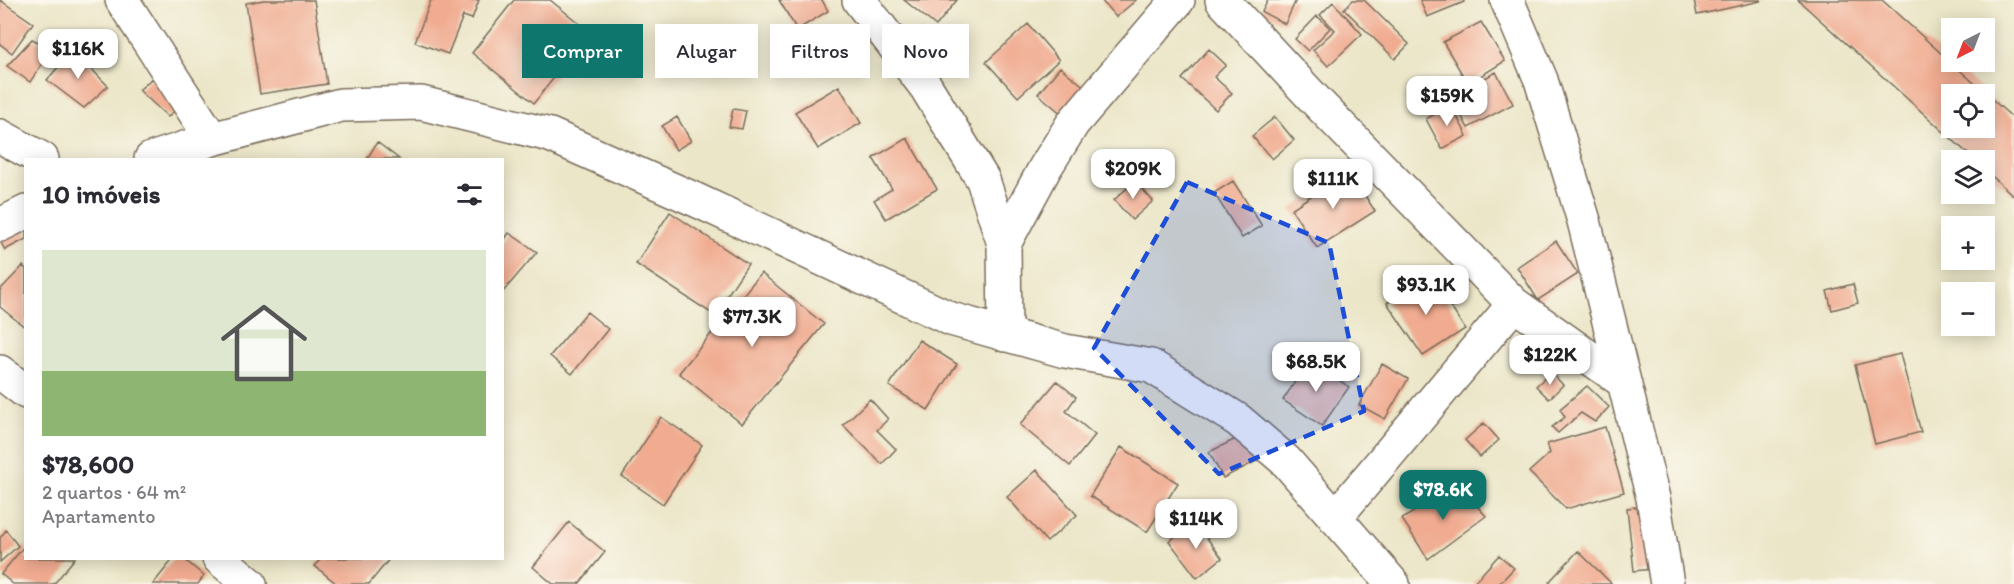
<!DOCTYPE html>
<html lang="pt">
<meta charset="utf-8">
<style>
body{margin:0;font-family:Itim,sans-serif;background:#f2f2f3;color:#2b2b33;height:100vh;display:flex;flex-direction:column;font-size:22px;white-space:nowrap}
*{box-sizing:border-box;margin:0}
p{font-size:20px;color:#7c7c81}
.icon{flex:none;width:33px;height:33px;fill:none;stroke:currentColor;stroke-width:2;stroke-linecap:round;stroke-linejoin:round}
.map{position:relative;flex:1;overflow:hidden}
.drawer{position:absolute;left:24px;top:158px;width:480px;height:402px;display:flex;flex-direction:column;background:#fff;border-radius:0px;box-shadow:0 3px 15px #0003}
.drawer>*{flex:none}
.top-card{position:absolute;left:522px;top:24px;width:570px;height:54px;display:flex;gap:12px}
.needle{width:39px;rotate:222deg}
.buttons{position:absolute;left:1941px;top:18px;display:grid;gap:12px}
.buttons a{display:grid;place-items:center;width:54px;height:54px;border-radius:0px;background:#fff;box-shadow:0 3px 15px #0003;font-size:30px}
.price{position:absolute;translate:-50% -51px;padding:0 14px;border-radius:12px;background:#fff;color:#222;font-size:20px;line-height:39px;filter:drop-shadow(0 2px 3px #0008)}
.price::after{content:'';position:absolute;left:50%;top:36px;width:18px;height:14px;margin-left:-9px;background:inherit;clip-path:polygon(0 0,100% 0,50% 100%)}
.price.current{background:#0f766e;color:#fff}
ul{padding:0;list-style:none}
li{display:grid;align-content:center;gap:12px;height:318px;padding:0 18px}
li+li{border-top:2px solid #e1e1e2}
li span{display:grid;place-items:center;height:186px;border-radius:0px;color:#555}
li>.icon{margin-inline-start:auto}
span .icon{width:108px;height:108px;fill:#fffc;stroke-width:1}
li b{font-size:26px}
h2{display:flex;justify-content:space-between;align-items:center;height:72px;padding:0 18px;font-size:26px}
.tag{padding:0 21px;border-radius:0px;background:#fff;box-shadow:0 3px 15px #0003;font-size:21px;line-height:54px}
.tag.current{background:#0f766e;color:#fff}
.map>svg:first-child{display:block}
</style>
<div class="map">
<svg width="2014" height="584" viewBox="0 0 2014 584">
<rect width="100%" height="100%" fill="#fbf7ec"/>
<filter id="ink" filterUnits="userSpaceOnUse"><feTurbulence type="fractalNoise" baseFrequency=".0167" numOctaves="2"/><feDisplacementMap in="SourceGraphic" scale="12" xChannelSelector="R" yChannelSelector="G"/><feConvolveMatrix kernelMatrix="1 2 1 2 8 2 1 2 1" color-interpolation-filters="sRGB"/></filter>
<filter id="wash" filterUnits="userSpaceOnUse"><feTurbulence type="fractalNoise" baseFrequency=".008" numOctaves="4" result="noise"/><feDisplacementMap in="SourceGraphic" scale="24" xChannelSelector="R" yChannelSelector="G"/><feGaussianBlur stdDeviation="1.35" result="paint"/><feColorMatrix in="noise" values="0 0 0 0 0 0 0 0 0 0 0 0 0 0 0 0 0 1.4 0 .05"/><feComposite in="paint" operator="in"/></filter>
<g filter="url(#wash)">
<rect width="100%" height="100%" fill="#ebe6c8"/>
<g id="blocks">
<path fill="#f0ab90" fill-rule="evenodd" d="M0,0L33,23L12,53L0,44Z
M264,0H314L327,84L260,94L246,3Z
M431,0H479L472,19L463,16L448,54L415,42Z
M514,0H550L590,32L534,103L472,53Z
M779,0H822L828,11L797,30Z
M904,0H957L936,26Z
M1101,0H1136L1116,17Z
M1268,0H1296L1285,24L1262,12Z
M1353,0H1364L1409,44L1395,59L1344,9Z
M1420,0H1463L1464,2L1427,17Z
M1694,0H1761V1L1697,15Z
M1798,0H1882L2014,119V196L1984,169V160H1975ZM1952,94H1984V128H1952Z
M1333,2L1362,34L1328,66L1313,50L1335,30L1320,15Z
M1317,16L1330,28L1308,51L1295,39Z
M1481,22L1505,61L1468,84L1443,42Z
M1028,24L1059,60L1018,97L986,62Z
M32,39L52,49L30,82L7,66Z
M1209,49L1226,65L1214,77L1232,93L1216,110L1182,79Z
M73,50L108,86L84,108L47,80Z
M1060,67L1092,93L1069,120L1038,94Z
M162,69L181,104L168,117L139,90Z
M1496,72L1513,104L1468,128L1451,96Z
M839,86L861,123L818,149L795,112Z
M1451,105L1467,136L1442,149L1426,119Z
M733,109L746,111L742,129L729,127Z
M677,117L691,141L676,150L662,126Z
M1275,117L1294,140L1272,159L1252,136Z
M907,138L937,189L886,219L874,200L892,189L873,158Z
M377,142L399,159H367Z
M1349,171L1375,211L1317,248L1291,209Z
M1135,181L1153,201L1132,220L1114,200Z
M1233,181L1262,226L1242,238L1214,193Z
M670,212L748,264L714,315L636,264Z
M26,216V239L5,250L0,241Z
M509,233L537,252L502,293V243Z
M1556,241L1578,274L1538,300L1517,267Z
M23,266L26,269V328L0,307V290Z
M761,273L824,324L742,424L679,373Z
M1430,275L1465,329L1423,356L1387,303Z
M1853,284L1858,303L1832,310L1827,291Z
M587,312L608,329L572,374L550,356Z
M919,340L957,364L928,410L889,386Z
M1900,354L1921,432L1875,444L1855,365Z
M1309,360L1349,387L1322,426L1283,400Z
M1382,364L1408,379L1385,419L1359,405Z
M1551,372L1563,385L1549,399L1536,386Z
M1057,381L1076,397L1066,411L1095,435L1070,466L1020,425Z
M1587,386L1609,407L1595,422L1581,413L1558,433L1552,427L1565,417L1560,409Z
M870,399L888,419L877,430L896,449L882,464L843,425Z
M661,417L702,445L663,504L622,476Z
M1484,423L1499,440L1480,457L1465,440Z
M1605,427L1624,492L1566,509L1529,472L1550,453L1547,444Z
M1244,435L1257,461L1223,478L1209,452Z
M1121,447L1178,483L1147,532L1090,496Z
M1037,470L1077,515L1047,542L1007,497Z
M1458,485L1486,516L1428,559L1402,519Z
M1644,506L1652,569L1634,571L1627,508Z
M569,522L605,552L579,584H553L533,567Z
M1195,522L1222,558L1197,578L1169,541Z
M6,530L18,546L0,562V538Z
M26,544V558H75L54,584H13L1,574Z
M1578,551L1612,584H1551L1549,582Z
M1499,555L1514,568L1499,584H1473Z
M174,558H183L204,576L198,584H153Z
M321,558H390L369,584H337L315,566Z"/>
</g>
</g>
<g filter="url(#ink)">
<use href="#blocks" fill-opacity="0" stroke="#796c5a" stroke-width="1.5"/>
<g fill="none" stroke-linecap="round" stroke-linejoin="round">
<g stroke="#796c5a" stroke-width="36">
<path id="minor" d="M122,0L212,139
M859,0L926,87L983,180L1004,244L1005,335
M1222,0L1318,103L1514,304L1624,382
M1507,0L1541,80L1584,221L1653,498L1667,584
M0,136L42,159
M151,159L212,139L341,105L421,103L550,135L696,200L951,319L1065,351L1151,366L1238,420L1286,461L1393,584
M0,225L26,212
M1004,244L1045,168L1073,123L1178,0
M0,372L26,392
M1335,518L1514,304
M219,558L250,584"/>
</g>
<use href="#minor" stroke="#fff" stroke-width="33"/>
</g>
</g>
<path fill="#1d4ed8" fill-opacity="0.2" stroke="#1d4ed8" stroke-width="4.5" stroke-dasharray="12 8" stroke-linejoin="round" d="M1187,182L1329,243L1364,411L1219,474L1094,348Z"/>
</svg>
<div class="buttons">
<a><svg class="needle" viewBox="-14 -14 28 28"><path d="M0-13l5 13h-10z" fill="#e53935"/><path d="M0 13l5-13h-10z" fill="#7c7c81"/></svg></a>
<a><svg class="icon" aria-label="locate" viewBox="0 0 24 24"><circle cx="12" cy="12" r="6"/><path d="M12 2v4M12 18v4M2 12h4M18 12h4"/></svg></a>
<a><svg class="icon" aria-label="layers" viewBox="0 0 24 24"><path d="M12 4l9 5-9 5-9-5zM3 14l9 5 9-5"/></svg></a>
<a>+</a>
<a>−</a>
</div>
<b class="price" style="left:78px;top:80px">$116K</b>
<b class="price" style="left:1447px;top:127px">$159K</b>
<b class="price" style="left:1133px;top:200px">$209K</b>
<b class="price" style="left:1333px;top:210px">$111K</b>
<b class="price" style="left:1426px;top:316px">$93.1K</b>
<b class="price" style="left:752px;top:348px">$77.3K</b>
<b class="price" style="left:1550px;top:386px">$122K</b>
<b class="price" style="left:1316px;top:393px">$68.5K</b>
<b class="price current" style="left:1443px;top:521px">$78.6K</b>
<b class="price" style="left:1196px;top:550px">$114K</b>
<div class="top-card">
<a class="tag current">Comprar</a>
<a class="tag">Alugar</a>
<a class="tag">Filtros</a>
<a class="tag">Novo</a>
</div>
<section class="drawer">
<h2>10 imóveis<svg class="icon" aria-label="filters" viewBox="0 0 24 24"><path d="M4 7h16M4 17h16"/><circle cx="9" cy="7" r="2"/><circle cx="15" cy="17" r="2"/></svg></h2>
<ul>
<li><span style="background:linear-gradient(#dfe7d0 65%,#8fb573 0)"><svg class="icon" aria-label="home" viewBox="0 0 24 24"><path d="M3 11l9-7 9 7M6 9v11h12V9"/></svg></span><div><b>$78,600</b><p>2 quartos · 64 m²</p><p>Apartamento</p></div></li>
</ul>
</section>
</div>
